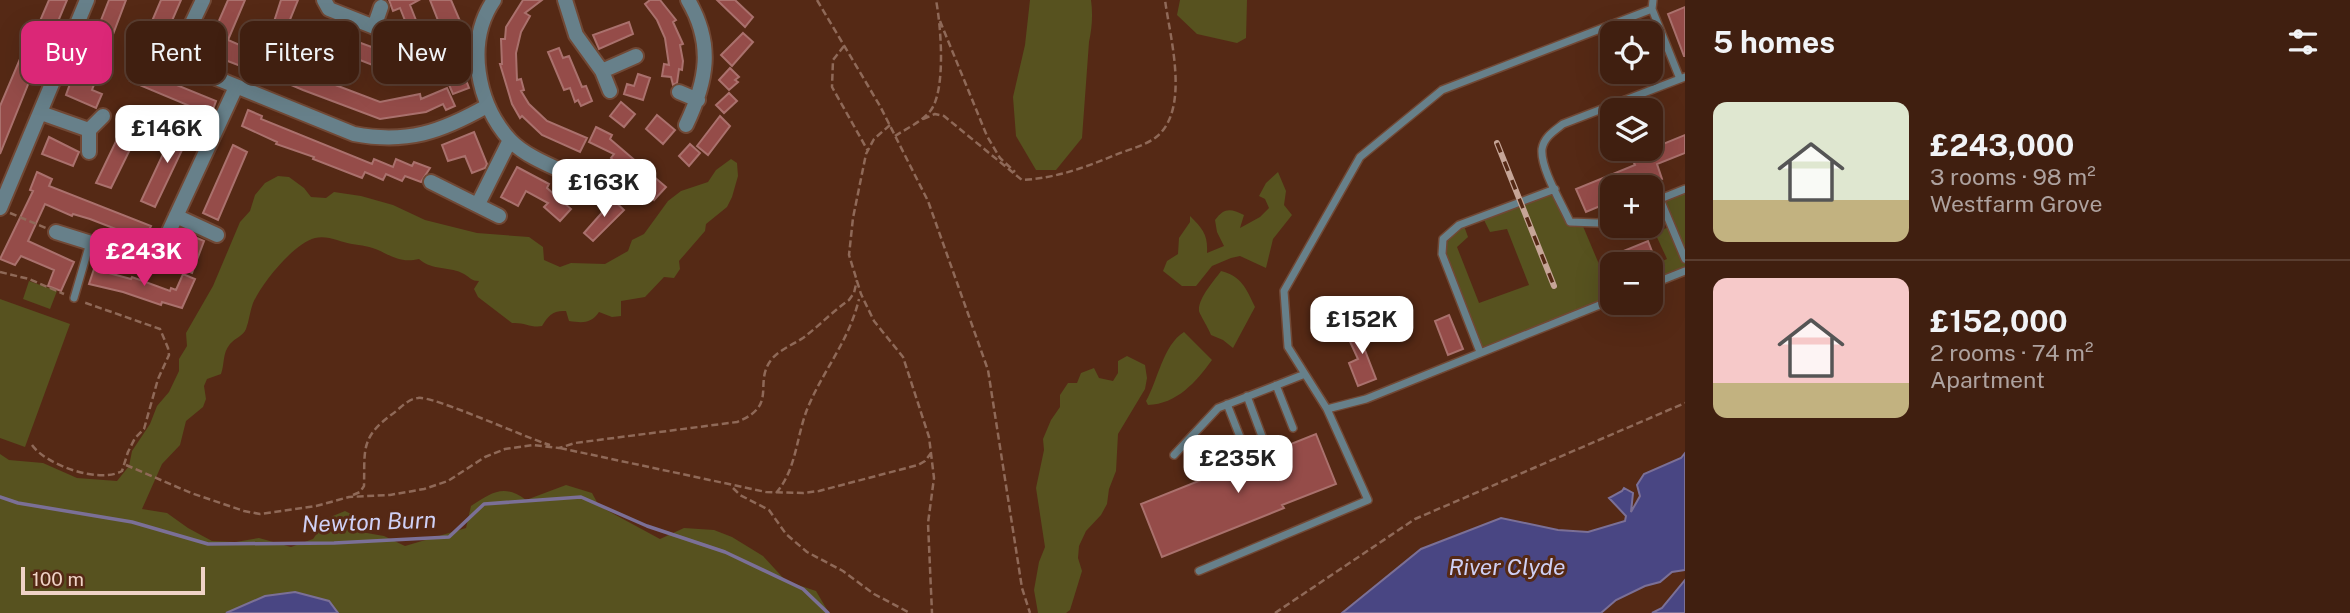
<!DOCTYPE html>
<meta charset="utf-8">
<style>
body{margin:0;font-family:"Public Sans",sans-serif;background:#4b2c1e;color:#f1f3f6;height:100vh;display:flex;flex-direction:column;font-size:26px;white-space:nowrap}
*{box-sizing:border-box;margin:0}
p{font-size:23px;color:#aea29f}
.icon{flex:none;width:38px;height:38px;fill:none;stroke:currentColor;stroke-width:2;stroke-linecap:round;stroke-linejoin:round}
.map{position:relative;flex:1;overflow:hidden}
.drawer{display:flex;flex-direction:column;background:#401f10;width:665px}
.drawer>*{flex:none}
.guide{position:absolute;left:21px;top:21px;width:665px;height:63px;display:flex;gap:14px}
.buttons{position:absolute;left:1600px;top:21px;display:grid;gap:14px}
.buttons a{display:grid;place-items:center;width:63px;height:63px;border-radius:14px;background:#401f10;box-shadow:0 7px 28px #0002,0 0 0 2px #593d30;font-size:35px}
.scale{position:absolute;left:21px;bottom:18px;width:184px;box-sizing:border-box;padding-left:7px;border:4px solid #f0d3c7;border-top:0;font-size:19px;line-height:24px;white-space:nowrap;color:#f0d3c7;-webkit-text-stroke:5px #552915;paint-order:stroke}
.price{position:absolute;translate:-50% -60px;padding:0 16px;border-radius:14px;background:#fff;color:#222;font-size:23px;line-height:46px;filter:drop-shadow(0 2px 4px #0008)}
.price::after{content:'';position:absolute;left:50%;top:42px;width:21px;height:16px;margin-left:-10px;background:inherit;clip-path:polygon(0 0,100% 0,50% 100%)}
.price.selected{background:#db2777;color:#fff}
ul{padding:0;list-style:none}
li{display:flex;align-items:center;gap:21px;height:175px;padding:0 28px}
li+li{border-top:2px solid #593d30}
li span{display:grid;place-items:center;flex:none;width:196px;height:140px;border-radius:14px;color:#555}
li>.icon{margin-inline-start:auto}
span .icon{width:84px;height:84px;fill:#fffc;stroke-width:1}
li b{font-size:30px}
h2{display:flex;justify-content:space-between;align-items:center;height:84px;padding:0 28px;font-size:30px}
.tag{padding:0 24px;border-radius:14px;background:#401f10;box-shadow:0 7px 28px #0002,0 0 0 2px #593d30;font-size:24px;line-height:63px}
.tag.selected{background:#db2777;color:#fff}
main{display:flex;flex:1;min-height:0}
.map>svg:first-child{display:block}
</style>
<main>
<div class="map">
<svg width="1685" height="613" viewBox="0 0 1685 613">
<rect width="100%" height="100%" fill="#552915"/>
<path fill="#57521f" d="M1030,0H1091C1093,14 1092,28 1089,42L1082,138L1056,170H1036L1016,136L1013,97L1025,45Z
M1180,0H1247L1246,38L1237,43L1197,34L1177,15Z
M731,159L737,163L738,176L732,197L727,207L706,224L705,231L679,261L680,269L674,278L664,277L645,297L621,301V316L612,317L599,312C591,324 582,323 569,321L566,311C553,310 548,316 542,326C531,328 524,322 512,323L478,297L474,289L479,281C471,281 471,278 464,274C451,266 432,271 419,259C402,263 393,257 378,250C372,247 360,245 352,244C340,242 328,235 315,238C293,244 262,283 253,303C250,311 249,321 246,329C243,336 235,338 230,344C222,354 225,363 221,374L207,379L204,386L206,399L203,407L186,421L180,445L162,464L142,509L167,513L188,528L212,541L236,542L259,538L291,547L313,539L328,518L345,511L357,517L361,532L384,536L405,546L466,528L471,506C491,493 504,483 526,500L566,485L592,493L599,506L660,539L684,528L714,530L732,537L763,556L786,581L816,591L829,613H0V454L9,460L43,463L77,478L117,481L129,466L132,451L150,424L157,406L169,392L179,371V359L187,346L186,333L213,286L240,222L250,211L255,195L265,183L278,176L289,177L304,188L311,197L326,198L334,192L361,196L393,205L425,220L477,233L529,237L543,247L544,260L560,267L571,263L605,264L628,251L632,240L644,234L668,201L681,191L708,182L716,170Z
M1278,172L1286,191L1284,205L1292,215L1273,239L1266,268L1240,256L1231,258L1212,266L1196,286H1182L1163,271L1167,261L1178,254L1179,238L1190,222V216C1203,229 1208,235 1207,253L1224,246L1217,232L1215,220C1224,208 1230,208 1244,215L1240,228L1260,217L1269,208L1265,199L1259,196L1266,183Z
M1555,189L1570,221L1582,224L1607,283L1612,282V300L1480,352L1442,254L1443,239L1463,223L1468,237L1457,247L1479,303L1529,285L1507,229L1490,232L1482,216Z
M1685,189V271L1650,285V266L1667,259L1655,233L1671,226L1660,199Z
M1221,271C1241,276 1246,288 1255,307L1233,348L1223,340L1211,335C1209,329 1199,313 1199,311C1198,298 1214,281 1221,271Z
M29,281L57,291L50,309L23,299Z
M0,299L70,324L25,447L0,438Z
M1184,332L1212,360C1196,382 1177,404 1148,405L1146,401C1158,380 1163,345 1184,332Z
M1127,356L1145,365L1147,378L1145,389L1118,434L1116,471L1109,489L1107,504L1101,515L1086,531L1079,546L1078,558L1082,571L1070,610L1066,613H1038L1034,590L1039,562L1045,547L1036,488L1044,450L1043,439L1051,420L1060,407V395L1068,383H1077L1081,373L1094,368L1099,378L1113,381L1118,373V361Z"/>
<path fill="#494683" stroke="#7b7097" stroke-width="2" d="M1685,453V570L1672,572L1660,582L1645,586L1616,600L1601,613H1342L1421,549L1501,518L1558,530L1588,532L1625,521L1626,516L1609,498L1622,491L1624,488L1633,493L1631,512L1640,496L1637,485L1644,474L1681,458Z
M1685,580V613H1652L1662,608Z
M295,592L329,601L338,613H226L265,596Z"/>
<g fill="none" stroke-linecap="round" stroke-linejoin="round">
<path stroke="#7b7097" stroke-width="3.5" d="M0,497L18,503L132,522L208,544L334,543L449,537L484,504L581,497L647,526L725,552L803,589L828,613"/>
</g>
<path fill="#954c49" stroke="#aa716d" stroke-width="2" d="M49,0H67L54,31L50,30L0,154V106L31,33L34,35Z
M109,0H126L92,90L102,94L96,108L66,95L71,81L77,83L92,49L90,48Z
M161,0H181L148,76L166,84L167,81L216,101L211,115L130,81L137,61H135Z
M228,0H245L228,40L309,75L380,102L420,94L421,99L447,88L455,106L446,110L443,104L426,112L380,119L303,90L251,68V70L220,58L219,61L204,55Z
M281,0H298L289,22L291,23L289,28L305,35L299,47L270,34Z
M389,0H419L410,5L431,58L414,63L408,49L415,46L406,23L400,8L393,11Z
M430,0H451L460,21L458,22L462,33L457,34L461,46L450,51Z
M523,0H542L525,13L530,16L521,32L516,53L517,80L521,79L524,90L521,91L529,104L547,121L587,138L580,152L542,135L522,116L520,118L512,104L500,64H502L501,39H505L506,27Z
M650,0H660L676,20L673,22L683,44L680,45L683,61L682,70L679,69L677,83L673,85L671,77L662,76L664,64L669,65L665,38L657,20L645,4Z
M717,0H735L753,17L745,27Z
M1685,7V56H1684L1668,14Z
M629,22L633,34L599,49L593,35Z
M312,25L399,57L393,73L306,39Z
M743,33L753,42L732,66L721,55Z
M559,48L563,58L569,56L582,87L586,86L592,101L581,106L578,100L575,102L570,88L564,90L548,52Z
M447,51L458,78L464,75L469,88L453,94L436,55Z
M730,68L739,77L735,80L738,82L729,90L719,80Z
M638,74L650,78L643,100L624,94L627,84L634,86Z
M729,93L737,101L724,113L716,105Z
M621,102L635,114L624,127L610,116Z
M132,108L147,115L111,188L96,183Z
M248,110L262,116L261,119L372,164L374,159L393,167L396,159L412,166L414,162L430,168L421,182L405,176L402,181L386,174L383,180L365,172L362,178L313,159L314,157L276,144L277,142L242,126Z
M657,115L675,130L663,144L646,129Z
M720,116L730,126L708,155L697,146Z
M178,122L192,129L155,207L141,201Z
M596,127L612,135L610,139L666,187L654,200L617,165L611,158L614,154L589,142Z
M474,132L487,164L485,168L472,173L465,156L448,161L442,145Z
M1685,135V153L1657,164L1662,179L1641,187H1612V201L1586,212L1576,189L1635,165L1628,149H1651Z
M49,137L79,152L73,166L42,154Z
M690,144L700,153L689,166L679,156Z
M233,145L247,152L218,220L203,213Z
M517,167L549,184L547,188L571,209L560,221L544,207L548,203L526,191L518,206L501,197Z
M37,172L52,179L49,186L151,226L144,240L90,219L73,214L72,216L45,204L28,241L74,262L61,291L48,286L54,270L21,256L15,265L0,259L33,191L30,190Z
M610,197L624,210L593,241L584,233L607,207L604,204Z
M190,235L204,241L192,273L178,267Z
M1648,241L1655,259L1641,264H1626L1621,252Z
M94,269L131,279L132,277L170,291L171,288L176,290L183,274L195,279L182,308L162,302L161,305L123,292L89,284Z
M1449,315L1463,349L1448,355L1435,321Z
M1374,324L1378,333L1361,340L1376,379L1358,386L1349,363L1358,359L1347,335Z
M1316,434L1336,484L1282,505L1284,508L1162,557L1141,504Z"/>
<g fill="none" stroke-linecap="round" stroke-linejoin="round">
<g stroke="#714835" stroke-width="10">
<path id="lane" d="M1652,9L1680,79
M1660,199L1685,259
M1650,203L1685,189
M1612,218L1598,223L1570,222C1562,204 1540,168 1542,149C1544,137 1554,131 1563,124L1685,77
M1650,285L1685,271
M74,298L90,243
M1480,352L1442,254L1443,239L1459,225L1555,189
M1276,385L1293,428
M1247,396L1263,439
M1227,404L1244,447
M1327,409L1366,399L1612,300
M1174,455L1218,408L1305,374
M1199,571L1368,500L1327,409L1288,347L1284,291L1360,157L1442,90L1652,9L1653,0"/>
</g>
<g stroke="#714835" stroke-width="18">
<path id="street" d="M203,0L183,42L182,59L194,69L354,134C407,144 441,132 487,106
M324,0L329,9L397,36
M494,0C465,42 477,104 510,140C526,157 554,167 575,177
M565,0L576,35L602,71L610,91
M374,27L381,7
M602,71L636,56
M679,92L698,100
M41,113L89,130L103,116
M686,125C707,81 714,44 688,0
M89,130V152
M575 183a12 12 0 1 1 24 0a12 12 0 1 1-24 0Z
M431,182L499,216
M478,204L510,140
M0,208L87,0
M176,216L217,235
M56,232L142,259H152L159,253L236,87"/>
</g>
<path stroke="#8f6958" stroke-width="2.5" stroke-dasharray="7 3.5" stroke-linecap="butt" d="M817,0L880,106L928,201L988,370L1022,588L1030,613
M940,21L987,136L1000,158L1015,172
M844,46L833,60L832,87L868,151
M923,119L935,114L944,116L1022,180C1056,178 1084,168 1115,155C1127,150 1144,146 1155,138C1191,111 1170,38 1165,0
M890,125L874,139L866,154L853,218L849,255L861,294L874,321L903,357L929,437L934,478L928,523L932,613
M895,136C907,128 922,122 931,110C946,89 941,26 936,0
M10,213L46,228
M0,272L29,279L64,294
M32,445C46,465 99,484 122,471L128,452L135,438L144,429L158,379L169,355L168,348L160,329L83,302
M560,448L766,492L803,493L819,491L918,465L925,461L931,453
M126,465L191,493L244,511L260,514L316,506L349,497L390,495L424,489L448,481L485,457L505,449L533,445L559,448L575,443L737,422C779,405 753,384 771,360C779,350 792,345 803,338C819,326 833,311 849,300L854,293L857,280
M733,488L740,495L769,510L786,534L807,552L843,571L874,594L910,613
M776,493C797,469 796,436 808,407C824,369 849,341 859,299
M353,495L360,492L364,486C365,451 360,438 391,415C400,409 407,399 418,398C432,395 526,438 550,445
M1275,613L1415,519L1685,403"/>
<use href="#lane" stroke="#67808a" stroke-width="7"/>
<use href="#street" stroke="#67808a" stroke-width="14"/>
<g stroke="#c6a597" stroke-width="6">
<path id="rail" d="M1497,143L1554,286"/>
</g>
<use href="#rail" stroke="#552915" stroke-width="3.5" stroke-dasharray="10" stroke-linecap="butt"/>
</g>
<g text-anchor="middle" stroke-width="6" stroke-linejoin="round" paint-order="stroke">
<g font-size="23" font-style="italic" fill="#cfd0f5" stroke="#552915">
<text transform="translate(369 522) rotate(-2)" y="8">Newton Burn</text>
<text x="1507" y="575">River Clyde</text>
</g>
</g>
</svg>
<div class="buttons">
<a><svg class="icon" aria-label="locate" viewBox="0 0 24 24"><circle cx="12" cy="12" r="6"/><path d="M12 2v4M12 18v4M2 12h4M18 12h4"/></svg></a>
<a><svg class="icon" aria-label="layers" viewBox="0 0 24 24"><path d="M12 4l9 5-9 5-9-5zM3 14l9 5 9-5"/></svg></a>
<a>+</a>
<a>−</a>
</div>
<div class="scale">100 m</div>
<b class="price" style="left:167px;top:165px">£146K</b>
<b class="price" style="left:604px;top:219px">£163K</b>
<b class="price selected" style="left:144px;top:288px">£243K</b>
<b class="price" style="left:1362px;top:356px">£152K</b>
<b class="price" style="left:1238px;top:495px">£235K</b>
<div class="guide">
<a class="tag selected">Buy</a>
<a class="tag">Rent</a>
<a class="tag">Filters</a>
<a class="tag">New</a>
</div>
</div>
<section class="drawer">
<h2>5 homes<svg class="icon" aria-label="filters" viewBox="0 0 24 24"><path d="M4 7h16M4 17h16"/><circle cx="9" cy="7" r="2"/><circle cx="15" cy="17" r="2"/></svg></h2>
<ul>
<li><span style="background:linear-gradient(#dfe7d0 70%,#c2b280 0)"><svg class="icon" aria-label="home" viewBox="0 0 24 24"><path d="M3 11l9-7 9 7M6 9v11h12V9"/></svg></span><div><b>£243,000</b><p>3 rooms · 98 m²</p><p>Westfarm Grove</p></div></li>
<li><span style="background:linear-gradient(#f6c9c9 75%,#c2b280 0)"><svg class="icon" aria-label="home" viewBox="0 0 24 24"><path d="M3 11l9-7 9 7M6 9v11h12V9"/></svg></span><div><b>£152,000</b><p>2 rooms · 74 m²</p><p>Apartment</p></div></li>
</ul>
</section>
</main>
